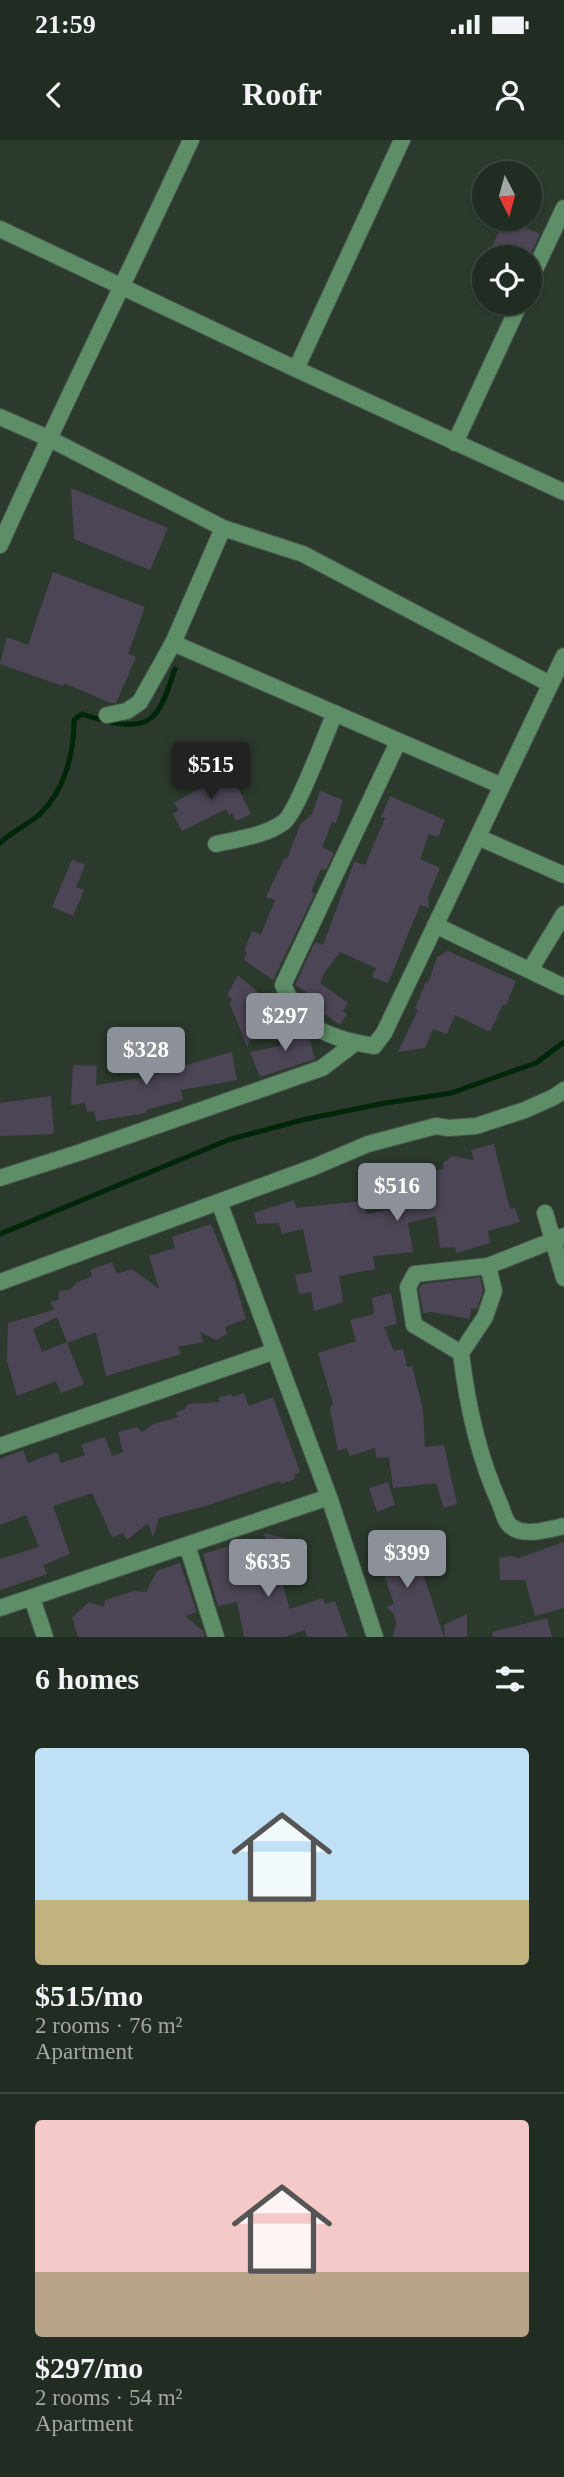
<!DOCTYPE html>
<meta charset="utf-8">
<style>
body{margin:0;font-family:Georgia,serif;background:#2d382f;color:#f1f3f6;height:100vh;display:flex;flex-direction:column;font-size:26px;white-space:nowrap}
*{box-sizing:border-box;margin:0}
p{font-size:23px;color:#a2a7a5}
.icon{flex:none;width:38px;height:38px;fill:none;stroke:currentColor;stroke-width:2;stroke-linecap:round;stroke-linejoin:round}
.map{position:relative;height:1497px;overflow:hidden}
.drawer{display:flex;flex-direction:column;background:#212c22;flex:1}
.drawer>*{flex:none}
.needle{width:46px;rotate:174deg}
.buttons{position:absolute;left:472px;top:21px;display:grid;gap:14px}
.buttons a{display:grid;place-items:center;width:70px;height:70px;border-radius:50%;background:#212c22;box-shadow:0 2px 5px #0004,0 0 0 2px #3e4840;font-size:35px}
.price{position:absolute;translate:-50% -60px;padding:0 16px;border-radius:7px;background:#8c9099;color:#fff;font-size:23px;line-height:46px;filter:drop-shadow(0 2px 4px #0008)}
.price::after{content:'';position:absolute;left:50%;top:42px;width:21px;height:16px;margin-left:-10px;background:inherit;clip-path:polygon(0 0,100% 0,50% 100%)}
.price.on{background:#222;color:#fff}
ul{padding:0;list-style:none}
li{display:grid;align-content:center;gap:14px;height:371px;padding:0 35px}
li+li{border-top:2px solid #3e4840}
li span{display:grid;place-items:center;height:217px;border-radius:7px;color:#555}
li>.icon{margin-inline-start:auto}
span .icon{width:126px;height:126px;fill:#fffc;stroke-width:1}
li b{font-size:30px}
h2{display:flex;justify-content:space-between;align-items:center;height:84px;padding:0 35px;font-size:30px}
.status{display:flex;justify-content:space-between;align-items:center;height:49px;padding:0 35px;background:#212c22;direction:ltr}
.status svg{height:19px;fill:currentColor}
header{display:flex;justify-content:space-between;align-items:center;height:91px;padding:0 35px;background:#212c22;font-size:32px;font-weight:600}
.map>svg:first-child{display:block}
</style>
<div class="status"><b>21:59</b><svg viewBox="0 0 49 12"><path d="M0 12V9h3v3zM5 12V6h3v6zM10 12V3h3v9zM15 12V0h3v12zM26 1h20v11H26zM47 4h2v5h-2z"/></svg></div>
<header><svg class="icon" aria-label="back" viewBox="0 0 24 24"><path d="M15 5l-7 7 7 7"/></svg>Roofr<svg class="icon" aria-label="person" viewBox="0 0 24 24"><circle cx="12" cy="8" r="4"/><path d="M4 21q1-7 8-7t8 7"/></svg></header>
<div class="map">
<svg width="564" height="1497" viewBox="0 0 564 1497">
<rect width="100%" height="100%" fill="#2c3a2e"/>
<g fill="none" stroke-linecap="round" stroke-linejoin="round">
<path stroke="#00260a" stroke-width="5" d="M0,703C12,691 28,685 40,674C65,650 74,613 74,580L82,574C102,580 139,594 155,574C165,563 170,542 175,529
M0,1094L228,1000L302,980L380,964L451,953L536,923L564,902"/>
</g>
<path fill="#4c4555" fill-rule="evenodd" d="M505,79L540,94L529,117H487Z
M71,348L168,388L150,430L74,399Z
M53,432L145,467L128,514L136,517L116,563H111L64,543L63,546L0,524L7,497L28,505Z
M229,630L251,674L236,681L232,673L229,675L226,669L182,691L173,674L179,670L174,663L200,648L198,646Z
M320,651L343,660L336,683L332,682L322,707L334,713L326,730L321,729L311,752L315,753L273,840L244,820L247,812L244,811L252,791L261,795L275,760L266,757L285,717L287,719L300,685L312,674Z
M390,656L445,680L438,697L429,694L420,719L440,728L428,757L429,768L420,765L388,843L372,837L376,828L340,812L325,832L320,843L348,863L343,871L347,874L340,885L304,860L309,854L295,845L315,802L323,805L354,722L365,725L385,678L381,677Z
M72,720L85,725L76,747L84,750L73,776L52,767Z
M448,811L516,841L506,865L503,864L490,892L455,875L447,894L433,889L425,908L398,912L418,870L415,868L426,842L428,843L437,817Z
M238,835L262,856L255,871L262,874L247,907L230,864L232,859L227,855Z
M294,884L309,896L315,919L260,937L250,912L279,906Z
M232,912L237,940L181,950L183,960L146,970V973L96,981L94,971L87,972L85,963L71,965L73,925L97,926L96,945L141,938Z
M51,956L54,994L0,996V963Z
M494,1004L510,1069L515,1068L520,1082L488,1091L490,1103L456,1113L455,1107L440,1108L436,1076L408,1083L413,1112L373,1116L375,1129L339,1136L343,1162L314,1171L311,1152L299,1154L295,1135L312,1132L303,1089L282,1094L279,1083L257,1084L254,1073L294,1060L296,1068L363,1061L367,1074L406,1066L403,1054L422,1049L418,1036L444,1029L443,1023L452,1016L474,1020L471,1010Z
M211,1084L235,1142L246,1179L225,1187L227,1194L216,1200L200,1192L203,1202L178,1207L181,1214L106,1236L96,1192L67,1203L84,1244L61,1253L56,1241L17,1256L7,1221L8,1183L54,1170L50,1162L58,1160L59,1151L70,1150L76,1143L92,1136L90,1130L112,1122L117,1134L132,1129L159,1149L149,1116L175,1108L172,1097ZM57,1177L67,1202L42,1212L33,1189Z
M480,1137L483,1150L477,1169L471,1168L470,1179L431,1172L423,1173L419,1149L422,1144Z
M391,1153L397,1184L384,1187L394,1211L403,1209L407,1227L412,1226L423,1270L425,1307L444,1305L457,1364L444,1368L436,1343L393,1348L389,1317L376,1318L375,1308L350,1316L347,1308L338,1311L330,1268L333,1264L318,1213L356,1201L350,1180L374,1174L372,1158Z
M244,1253L249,1266L273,1257L300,1332L294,1335L295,1339L281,1344L280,1341L209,1365L159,1378L153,1397L148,1383L127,1400L123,1393L112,1397L92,1353L53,1366L70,1414L43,1425L47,1434L0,1450V1419L39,1407L26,1375L0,1385V1319L23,1310L28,1323L57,1312L61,1323L85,1315L81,1305L105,1297L112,1316L123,1312L118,1292L137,1287L142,1292L154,1284L178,1277L176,1272L184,1270L188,1264L220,1262L218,1258L231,1254L232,1257Z
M388,1342L395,1365L377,1372L369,1348Z
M264,1393L293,1400L269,1411Z
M407,1395L418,1428L421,1427L444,1497H393L396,1483L394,1474L386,1467L394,1464L383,1432L377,1433L369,1407Z
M564,1402V1468L535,1476L525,1440H500L499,1418L510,1416L519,1418Z
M236,1404L244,1427L277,1416L289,1443L283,1446L290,1469L323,1458L325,1464L335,1461L348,1497H307L305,1490L285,1497H244L237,1462L218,1466L203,1414Z
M180,1423L196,1470L197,1472L185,1476L203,1491L205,1497H78L72,1478L89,1462L104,1467L105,1460L134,1451L146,1452L157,1431Z
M467,1474V1497H445L444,1485Z
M547,1478L552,1497H493L492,1492Z"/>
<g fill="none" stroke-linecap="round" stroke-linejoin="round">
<g stroke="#49564b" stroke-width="18">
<path id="minor" d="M0,89L296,229L564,352
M530,140L564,68
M296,229L402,0
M0,277L48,298L223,388L303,414L550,544
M455,303L520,163
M0,405C61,269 128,136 191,0
M173,503L502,646
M107,575L127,571L140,562L173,503L223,388
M398,602L283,845C288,854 292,867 299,874C316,894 349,902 374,906L384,893L564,516
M478,697L564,735
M216,704C238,699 265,696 284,682C297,672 326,593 335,573
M435,785L564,847
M530,830L564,774
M0,1038L81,1012L322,928L355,903
M219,1062L329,1357L375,1497
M545,1073L564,1138
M564,1096L488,1126L415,1134L408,1147L414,1185L461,1213C467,1264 478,1316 500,1364C503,1371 505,1383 512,1387C525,1397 550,1389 564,1386
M0,1142L314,1027L368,1004L436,986L448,988L476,986L525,970L554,957L564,950
M461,1213L485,1177L494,1151L488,1126
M0,1306L275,1211
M187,1405L216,1497
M32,1458L45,1497
M0,1468L329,1357"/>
</g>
<use href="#minor" stroke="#5d8e67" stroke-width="16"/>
</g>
</svg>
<div class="buttons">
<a><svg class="needle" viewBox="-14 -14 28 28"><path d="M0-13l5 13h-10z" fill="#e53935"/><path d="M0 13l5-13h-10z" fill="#a2a7a5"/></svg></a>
<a><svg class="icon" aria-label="locate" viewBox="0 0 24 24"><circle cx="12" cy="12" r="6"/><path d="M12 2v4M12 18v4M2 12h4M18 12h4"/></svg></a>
</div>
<b class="price on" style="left:211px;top:662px">$515</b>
<b class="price" style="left:285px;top:913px">$297</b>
<b class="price" style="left:146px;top:947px">$328</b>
<b class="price" style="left:397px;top:1083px">$516</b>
<b class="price" style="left:407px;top:1450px">$399</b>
<b class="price" style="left:268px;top:1459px">$635</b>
</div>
<section class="drawer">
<h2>6 homes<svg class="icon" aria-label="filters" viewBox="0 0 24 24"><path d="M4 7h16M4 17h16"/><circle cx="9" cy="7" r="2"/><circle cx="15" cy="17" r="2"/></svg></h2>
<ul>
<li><span style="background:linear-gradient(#bfe0f5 70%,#c2b280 0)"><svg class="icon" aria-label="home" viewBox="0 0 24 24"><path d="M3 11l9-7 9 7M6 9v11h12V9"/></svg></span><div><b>$515/mo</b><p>2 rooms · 76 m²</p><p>Apartment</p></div></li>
<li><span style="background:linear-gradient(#f6c9c9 70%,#b9a48a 0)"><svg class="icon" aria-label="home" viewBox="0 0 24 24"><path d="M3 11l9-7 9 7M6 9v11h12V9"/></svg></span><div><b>$297/mo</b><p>2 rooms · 54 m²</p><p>Apartment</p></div></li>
</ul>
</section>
